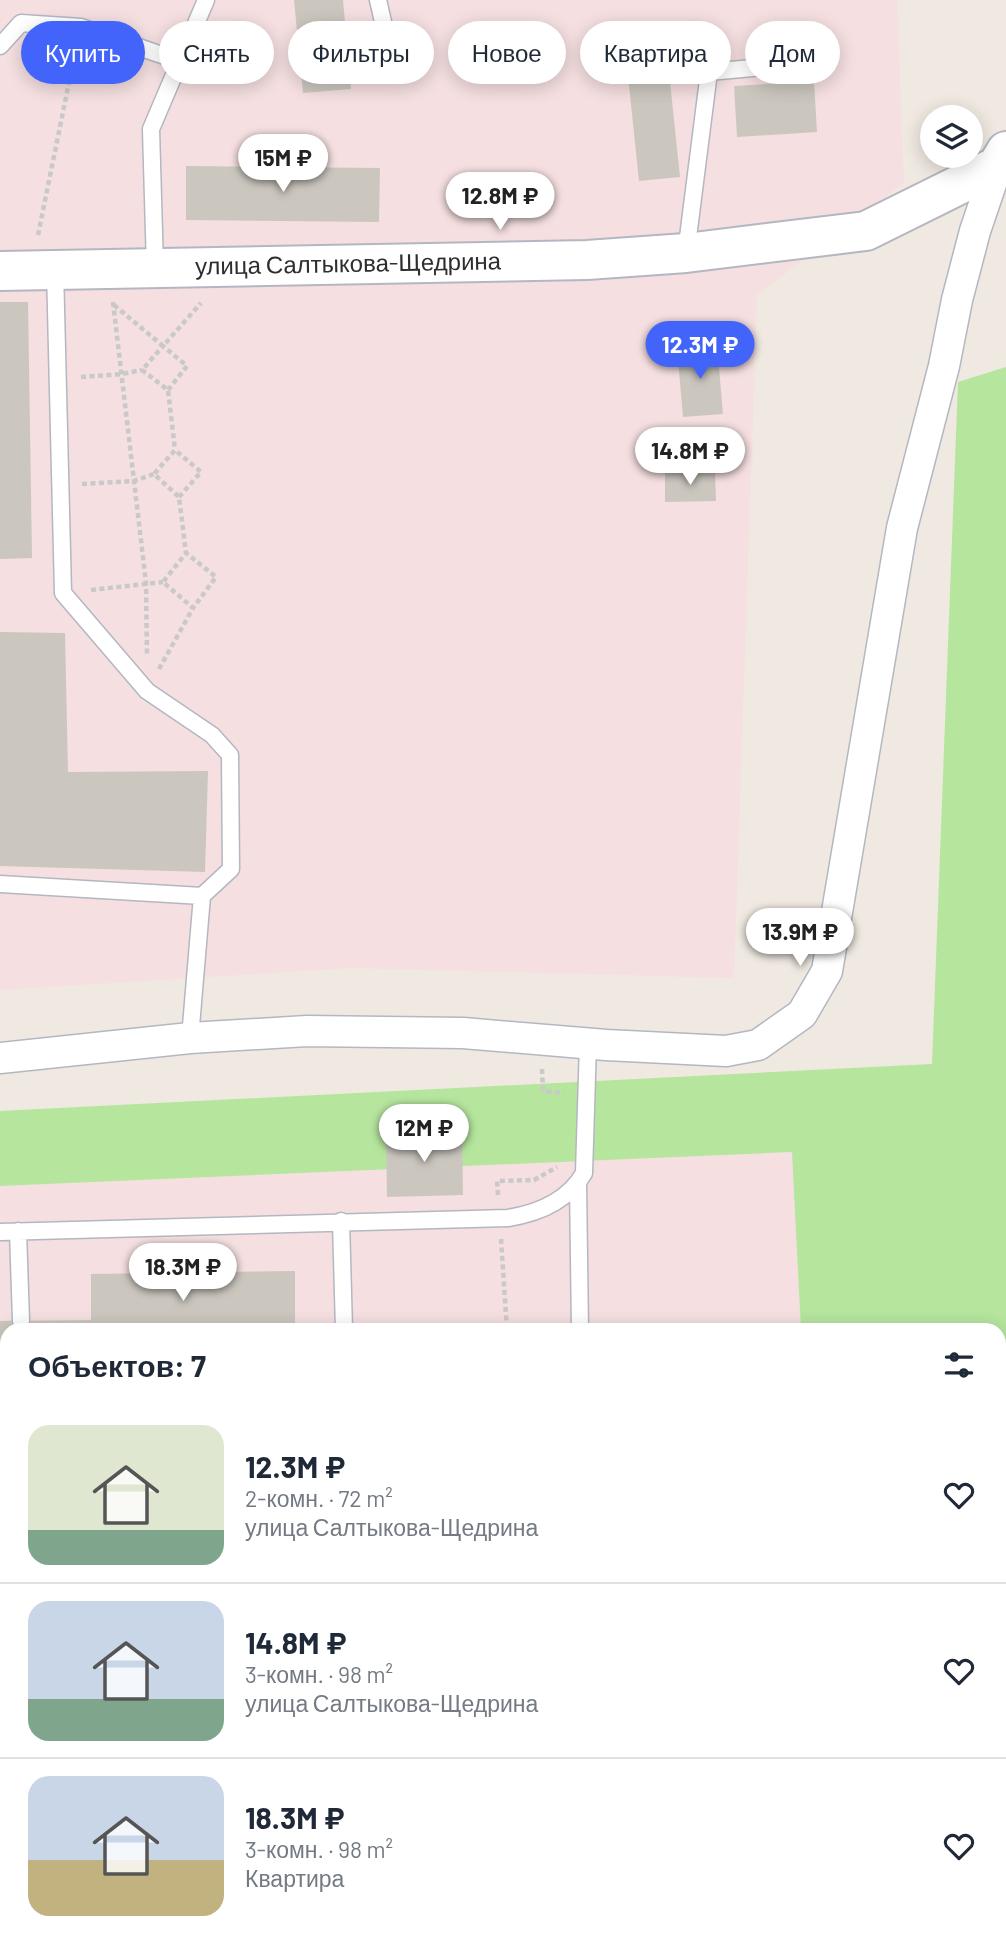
<!DOCTYPE html>
<html lang="ru">
<meta charset="utf-8">
<style>
body{margin:0;font-family:Barlow,sans-serif;background:#f2f2f3;color:#1f2937;height:100vh;display:flex;flex-direction:column;font-size:26px;white-space:nowrap}
*{box-sizing:border-box;margin:0}
p{font-size:23px;color:#747a83}
.icon{flex:none;width:38px;height:38px;fill:none;stroke:currentColor;stroke-width:2;stroke-linecap:round;stroke-linejoin:round}
.map{position:relative;flex:1;overflow:hidden}
.sheet{position:absolute;left:0px;top:1323px;width:1006px;height:625px;display:flex;flex-direction:column;background:#fff;border-radius:21px 21px 0 0;box-shadow:0 4px 18px #0003}
.sheet>*{flex:none}
.guide{position:absolute;left:21px;top:21px;width:964px;height:63px;display:flex;gap:14px}
.controls{position:absolute;left:920px;top:105px;display:grid;gap:14px}
.controls a{display:grid;place-items:center;width:63px;height:63px;border-radius:50%;background:#fff;box-shadow:0 4px 18px #0003;font-size:35px}
.price{position:absolute;translate:-50% -60px;padding:0 16px;border-radius:24px;background:#fff;color:#222;font-size:23px;line-height:46px;filter:drop-shadow(0 2px 4px #0008)}
.price::after{content:'';position:absolute;left:50%;top:42px;width:21px;height:16px;margin-left:-10px;background:inherit;clip-path:polygon(0 0,100% 0,50% 100%)}
.price.current{background:#4264fb;color:#fff}
ul{padding:0;list-style:none}
li{display:flex;align-items:center;gap:21px;height:175px;padding:0 28px}
li+li{border-top:2px solid #e0e1e3}
li span{display:grid;place-items:center;flex:none;width:196px;height:140px;border-radius:21px;color:#555}
li>.icon{margin-inline-start:auto}
span .icon{width:84px;height:84px;fill:#fffc;stroke-width:1}
li b{font-size:30px}
h2{display:flex;justify-content:space-between;align-items:center;height:84px;padding:0 28px;font-size:30px}
.pill{padding:0 24px;border-radius:32px;background:#fff;box-shadow:0 4px 18px #0003;font-size:24px;line-height:63px}
.pill.current{background:#4264fb;color:#fff}
.map>svg:first-child{display:block}
</style>
<div class="map">
<svg width="1006" height="1947" viewBox="0 0 1006 1947">
<rect width="100%" height="100%" fill="#efe9e1"/>
<path fill="#f5dfe0" d="M0,0H897L904,183L757,295L734,978L351,968L0,990Z
M793,1152L801,1330H7V1941H828V1947H0V1186Z"/>
<path fill="#b6e59e" d="M1006,367V1947H828V1941H999V1330H801L792,1152L0,1186V1111L932,1064L958,382Z"/>
<path fill="#cbc7bf" d="M294,0H343L351,89L303,93Z
M669,72L680,177L639,181L628,76Z
M814,81L817,132L737,137L734,86Z
M186,166L380,168L379,222L186,220Z
M0,302H28L32,558L0,559Z
M717,345L723,414L683,417L677,348Z
M715,472L716,501L665,502V473Z
M0,632L65,633L68,772L208,771L205,872L0,866Z
M462,1131L463,1195L387,1197L386,1132Z
M295,1271V1330H7V1342H0V1321L91,1320V1274Z
M138,1941H319L320,1947H138Z"/>
<g fill="none" stroke-linecap="round" stroke-linejoin="round">
<g stroke="#b4b7c1" stroke-width="19">
<path id="lane" d="M378,0L387,39
M0,46L21,23L81,27L179,61
M686,253L709,72L763,67
M155,268L151,129L206,0
M55,269L63,593L147,691L212,735L230,755L231,869L202,896
M0,884L202,896L190,1038
M578,1184L580,1330
M341,1221L344,1330
M18,1231L21,1321
M0,1232L508,1218C539,1213 568,1201 584,1173L588,1043
M0,1857H7
M39,1941V1947
M357,1941V1947
M592,1941V1947"/>
</g>
<g stroke="#b4b7c1" stroke-width="33">
<path id="street" d="M0,1058L190,1038L307,1031L463,1033L606,1045L726,1051L758,1045L802,1014L827,971L902,528L944,366L957,300L975,231L997,166"/>
</g>
<g stroke="#b4b7c1" stroke-width="42">
<path id="secondary" d="M0,271L587,260L686,253L866,231L997,166L1006,151"/>
</g>
<path stroke="#c9c9c9" stroke-width="4.5" stroke-dasharray="5 3.5" stroke-linecap="butt" d="M38,235L76,48
M113,302L146,583L147,656
M114,305L163,346L201,303
M81,377L122,374L142,370
M168,390L187,366L163,346L142,370L168,390L175,450
M82,484L134,481L154,474
M179,497L201,472L175,450L154,474L179,497L186,553
M91,590L163,582
M159,669L193,608L163,582L186,553L216,577L193,608
M542,1069L543,1091L564,1093
M498,1195L497,1181L534,1180L557,1167
M501,1239L507,1330
M547,1941V1947"/>
<use href="#lane" stroke="#fff" stroke-width="16"/>
<use href="#street" stroke="#fff" stroke-width="30"/>
<use href="#secondary" stroke="#fff" stroke-width="38"/>
</g>
<g text-anchor="middle" stroke-width="7" stroke-linejoin="round" paint-order="stroke">
<g font-size="24" fill="#2e2e2e" stroke="#fff">
<text transform="translate(348 264) rotate(-1)" y="8">улица Салтыкова-Щедрина</text>
</g>
</g>
</svg>
<div class="controls">
<a><svg class="icon" aria-label="layers" viewBox="0 0 24 24"><path d="M12 4l9 5-9 5-9-5zM3 14l9 5 9-5"/></svg></a>
</div>
<b class="price" style="left:283px;top:194px">15M ₽</b>
<b class="price" style="left:500px;top:232px">12.8M ₽</b>
<b class="price current" style="left:700px;top:381px">12.3M ₽</b>
<b class="price" style="left:690px;top:487px">14.8M ₽</b>
<b class="price" style="left:800px;top:968px">13.9M ₽</b>
<b class="price" style="left:424px;top:1164px">12M ₽</b>
<b class="price" style="left:183px;top:1303px">18.3M ₽</b>
<div class="guide">
<a class="pill current">Купить</a>
<a class="pill">Снять</a>
<a class="pill">Фильтры</a>
<a class="pill">Новое</a>
<a class="pill">Квартира</a>
<a class="pill">Дом</a>
</div>
<section class="sheet">
<h2>Объектов: 7<svg class="icon" aria-label="filters" viewBox="0 0 24 24"><path d="M4 7h16M4 17h16"/><circle cx="9" cy="7" r="2"/><circle cx="15" cy="17" r="2"/></svg></h2>
<ul>
<li><span style="background:linear-gradient(#dfe7d0 75%,#7fa58c 0)"><svg class="icon" aria-label="home" viewBox="0 0 24 24"><path d="M3 11l9-7 9 7M6 9v11h12V9"/></svg></span><div><b>12.3M ₽</b><p>2-комн. · 72 m²</p><p>улица Салтыкова-Щедрина</p></div><svg class="icon" aria-label="heart" viewBox="0 0 24 24"><path d="M12 20l-8-8c-3-5 5-10 8-4 3-6 11-1 8 4z"/></svg></li>
<li><span style="background:linear-gradient(#c9d6e8 70%,#7fa58c 0)"><svg class="icon" aria-label="home" viewBox="0 0 24 24"><path d="M3 11l9-7 9 7M6 9v11h12V9"/></svg></span><div><b>14.8M ₽</b><p>3-комн. · 98 m²</p><p>улица Салтыкова-Щедрина</p></div><svg class="icon" aria-label="heart" viewBox="0 0 24 24"><path d="M12 20l-8-8c-3-5 5-10 8-4 3-6 11-1 8 4z"/></svg></li>
<li><span style="background:linear-gradient(#c9d6e8 60%,#c2b280 0)"><svg class="icon" aria-label="home" viewBox="0 0 24 24"><path d="M3 11l9-7 9 7M6 9v11h12V9"/></svg></span><div><b>18.3M ₽</b><p>3-комн. · 98 m²</p><p>Квартира</p></div><svg class="icon" aria-label="heart" viewBox="0 0 24 24"><path d="M12 20l-8-8c-3-5 5-10 8-4 3-6 11-1 8 4z"/></svg></li>
</ul>
</section>
</div>
